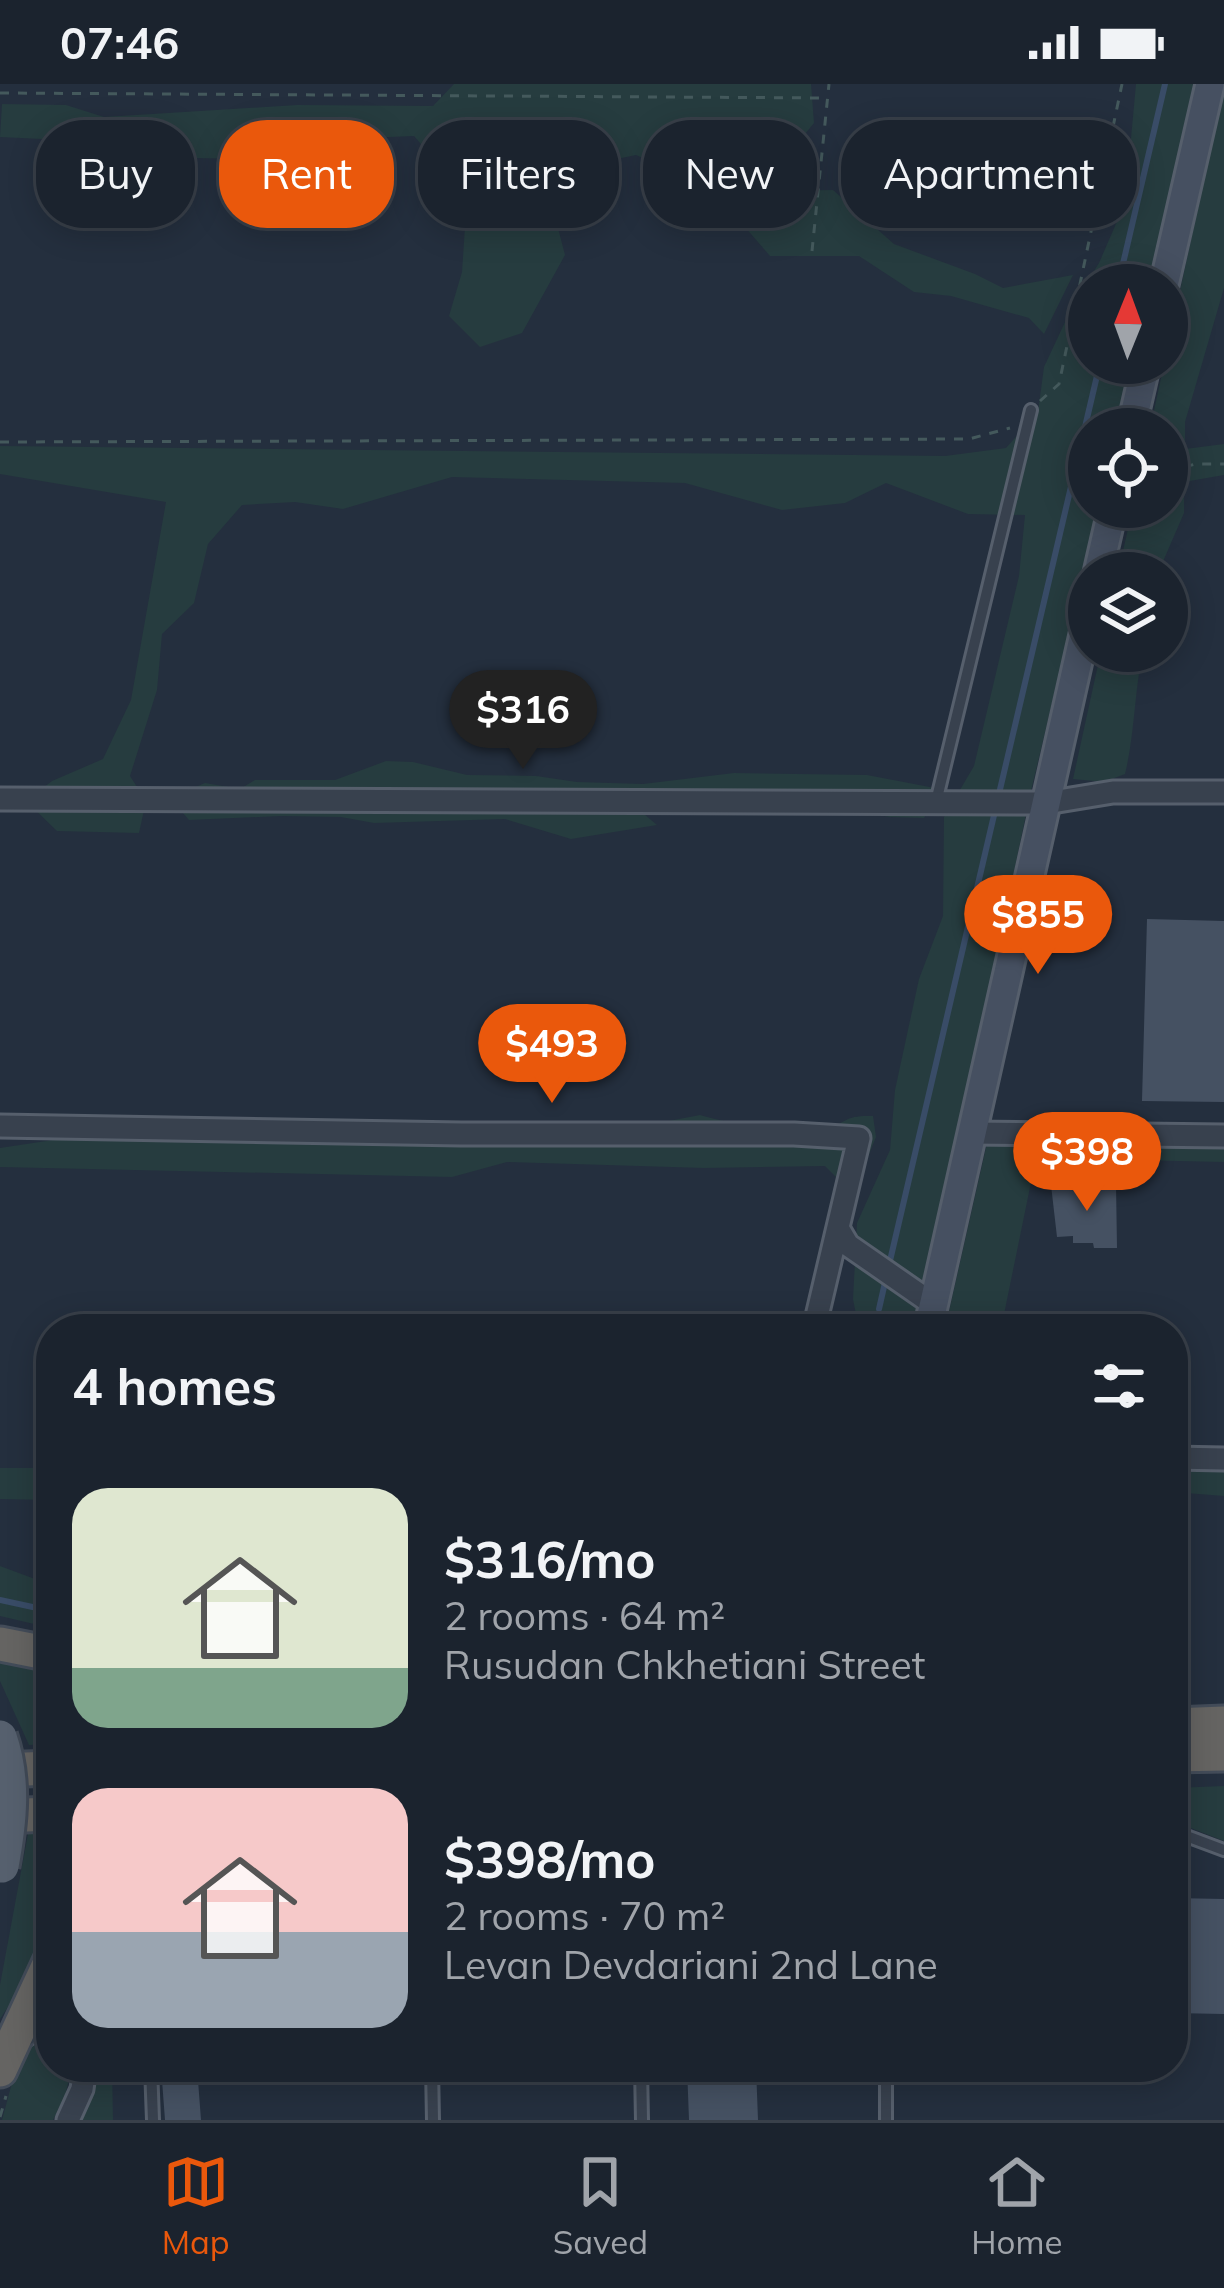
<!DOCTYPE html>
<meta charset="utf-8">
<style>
body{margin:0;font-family:Mulish,sans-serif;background:#242b36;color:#f1f3f6;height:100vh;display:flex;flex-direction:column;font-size:45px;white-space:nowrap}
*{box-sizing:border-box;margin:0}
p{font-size:39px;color:#a0a4aa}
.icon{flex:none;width:66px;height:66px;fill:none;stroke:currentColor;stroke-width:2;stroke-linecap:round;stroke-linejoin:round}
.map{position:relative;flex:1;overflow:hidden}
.sheet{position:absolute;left:36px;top:1230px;width:1152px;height:768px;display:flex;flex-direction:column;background:#1b232e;border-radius:48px;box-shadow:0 6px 30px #0003,0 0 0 3px #39404a}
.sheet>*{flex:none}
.guide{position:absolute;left:36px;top:36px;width:1152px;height:108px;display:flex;gap:24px}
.needle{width:78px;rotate:1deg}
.buttons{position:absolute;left:1068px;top:180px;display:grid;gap:24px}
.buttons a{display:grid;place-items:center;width:120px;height:120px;border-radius:50%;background:#1b232e;box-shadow:0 6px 30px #0003,0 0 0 3px #39404a;font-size:60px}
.price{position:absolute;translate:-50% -102px;padding:0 27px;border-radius:42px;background:#ea580c;color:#fff;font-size:39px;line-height:78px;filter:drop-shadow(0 3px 6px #0008)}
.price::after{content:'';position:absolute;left:50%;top:72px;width:36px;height:27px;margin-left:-18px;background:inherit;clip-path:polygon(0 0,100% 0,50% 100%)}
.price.active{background:#222;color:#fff}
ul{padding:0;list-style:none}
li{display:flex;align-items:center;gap:36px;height:300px;padding:0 36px}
li span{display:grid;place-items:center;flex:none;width:336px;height:240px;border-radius:36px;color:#555}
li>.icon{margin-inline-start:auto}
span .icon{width:144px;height:144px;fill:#fffc;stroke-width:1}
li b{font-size:51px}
h2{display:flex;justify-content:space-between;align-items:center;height:144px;padding:0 36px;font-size:51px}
.tag{padding:0 42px;border-radius:48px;background:#1b232e;box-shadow:0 6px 30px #0003,0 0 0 3px #39404a;font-size:42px;line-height:108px}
.tag.active{background:#ea580c;color:#fff}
.status{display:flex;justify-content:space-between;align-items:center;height:84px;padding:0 60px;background:#1b232e;direction:ltr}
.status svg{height:33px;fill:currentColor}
.menu{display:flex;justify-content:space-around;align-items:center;height:168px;border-top:3px solid #39404a;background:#1b232e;font-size:33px;color:#a0a4aa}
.menu a{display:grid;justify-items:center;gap:6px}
.menu .active{color:#ea580c}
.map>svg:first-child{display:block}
</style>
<div class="status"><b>07:46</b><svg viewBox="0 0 49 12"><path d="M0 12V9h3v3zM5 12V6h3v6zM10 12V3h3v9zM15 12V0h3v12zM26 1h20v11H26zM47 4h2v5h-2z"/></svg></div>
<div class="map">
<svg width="1224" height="2036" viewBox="0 0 1224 2036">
<rect width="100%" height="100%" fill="#242f3e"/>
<path fill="#263c3f" d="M454,0H811L814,39L792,66L757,89L701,100L636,71L544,90L565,171L522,249L480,263L449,232L462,188L467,113L414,52L315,56L280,69L251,75L194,74L147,60L0,53L2,20L66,21L104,33L297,21L433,22Z
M1136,0H1198L1151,201H1089V279H1133L1118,345H1089V423H1099L1030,711L919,1245H859L853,1215L857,1139L890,1066L895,1006L919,895L943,832L944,733L974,682L1019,492L1025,431L968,430L886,399L845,419L782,426L685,399L452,393L343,425L295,418L242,421L208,460L194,519L162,550L157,606L130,692L146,717L139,749L57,747L26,717L52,697L103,675L131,616L166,418L0,390V362L945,372L1006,364L1038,328L1044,283L1073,221L1099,179L1125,119Z
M1224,4V204L1185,338V365L1224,360V391L1184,398V429L1158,489H1118L1133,423H1167V345H1150Z
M833,106L894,160L975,190L1003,204L1073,191L1044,250L1029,234L951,212L914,208L859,172H770L744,142L753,107Z
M1101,567H1143C1134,609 1135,649 1125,690L1104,698L1073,695Z
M386,677L413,678L467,691L536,692L577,698L643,700L734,689L867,691L940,705L924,734L890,733L836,723L638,725L657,741L571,755L505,735L374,739L341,733L281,732L189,736L170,714L205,699L240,705L255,696H335Z
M700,1031C730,1040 796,1052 827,1044C849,1038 844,1031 873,1032L876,1053L853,1110L825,1082L704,1084L507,1078L452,1093L0,1083V1064L86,1051L648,1041Z
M988,1055L1224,1056V1078L1036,1074L1001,1245H945Z
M1173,1383L1224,1384V1412L1173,1408Z
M0,1384H51V1416L0,1415Z
M0,1482L51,1501V1544L0,1532Z
M0,1574L51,1579V1660L29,1661L0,1597Z
M1224,1702V1757L1173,1737V1704Z
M51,1738V1858L0,1935V1901L30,1739Z
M43,1952L51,1954V1983H72L65,2012L53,2036H2L20,1969Z
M96,1983H112L113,2036H79L95,2000Z"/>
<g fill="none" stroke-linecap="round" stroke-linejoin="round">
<path stroke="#394c67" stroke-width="6" d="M1118,201L1165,0
M998,714L1100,279
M889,1181L995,727
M879,1225L886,1194
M0,1516L51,1527"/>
</g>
<path fill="#455162" d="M1147,835L1224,837V1018L1142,1017Z
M1116,1100L1117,1164H1094L1093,1159H1073V1152L1057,1153L1051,1101Z
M1173,1814L1224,1815V1930L1173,1929Z
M161,1983H197L201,2036H165Z
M687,1983H756L758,2036H689Z"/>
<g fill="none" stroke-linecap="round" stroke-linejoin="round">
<g stroke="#565f6c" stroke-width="16">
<path id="service" d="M936,718L1031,326
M1173,1747L1224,1766
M151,1983L153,2036
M432,1983L433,2036
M641,1983L642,2036
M886,2036V1983"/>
</g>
<g stroke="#565f6c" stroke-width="27">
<path id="minor" d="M0,715L1046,719L1113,708H1224
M0,1042L461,1050H794L859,1054L814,1245
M971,1049L1224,1052
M838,1144L848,1161L933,1220
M1173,1374L1224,1375
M17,1957L37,1943L51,1944
M68,2036L82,2005L85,1983"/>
</g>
<g stroke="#565f6c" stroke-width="33">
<path id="secondary" d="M1164,201L1210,0
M1131,345L1146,279
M1098,489L1113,423
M928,1245L1089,528"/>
</g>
<g stroke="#434c59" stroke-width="39">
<path id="trunk" d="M0,1560L51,1570
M1173,1641L1224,1639
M1173,1671L1224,1670
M0,1686L51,1684
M0,1732L51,1730
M0,1986L51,1876"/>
</g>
<path stroke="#44595c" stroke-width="3" stroke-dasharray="9 9" stroke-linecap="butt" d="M0,9L828,14
M812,167L829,0
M1040,317L1059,300L1122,0
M0,358L969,355L1010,344
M1167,387L1196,380H1224
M0,2033L6,2012"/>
<use href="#service" stroke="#38414e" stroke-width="10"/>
<use href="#minor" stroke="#38414e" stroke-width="21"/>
<use href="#secondary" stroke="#465061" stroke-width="27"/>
<use href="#trunk" stroke="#656462" stroke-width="33"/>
<g stroke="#414a57" stroke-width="39" stroke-linecap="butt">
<path id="primary-bridge" d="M0,1653C15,1696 10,1738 2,1782"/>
</g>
<use href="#primary-bridge" stroke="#56606e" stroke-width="33"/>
</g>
</svg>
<div class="buttons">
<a><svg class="needle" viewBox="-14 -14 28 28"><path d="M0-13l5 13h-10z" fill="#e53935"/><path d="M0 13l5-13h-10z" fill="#a0a4aa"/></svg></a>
<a><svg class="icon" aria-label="locate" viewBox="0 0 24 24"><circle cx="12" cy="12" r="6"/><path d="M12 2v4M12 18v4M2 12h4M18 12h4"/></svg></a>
<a><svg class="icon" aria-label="layers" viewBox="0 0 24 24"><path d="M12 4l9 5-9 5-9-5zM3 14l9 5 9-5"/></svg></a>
</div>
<b class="price active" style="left:523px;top:688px">$316</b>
<b class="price" style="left:1038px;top:893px">$855</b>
<b class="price" style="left:552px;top:1022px">$493</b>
<b class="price" style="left:1087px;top:1130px">$398</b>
<div class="guide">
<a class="tag">Buy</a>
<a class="tag active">Rent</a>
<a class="tag">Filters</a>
<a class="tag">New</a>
<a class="tag">Apartment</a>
</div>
<section class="sheet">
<h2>4 homes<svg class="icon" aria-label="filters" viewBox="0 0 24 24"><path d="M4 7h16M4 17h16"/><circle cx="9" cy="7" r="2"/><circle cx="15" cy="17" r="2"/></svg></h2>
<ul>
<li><span style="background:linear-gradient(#dfe7d0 75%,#7fa58c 0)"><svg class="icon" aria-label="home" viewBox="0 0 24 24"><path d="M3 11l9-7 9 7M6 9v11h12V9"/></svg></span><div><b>$316/mo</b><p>2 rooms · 64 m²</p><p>Rusudan Chkhetiani Street</p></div></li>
<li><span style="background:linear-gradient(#f6c9c9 60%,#9aa5b1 0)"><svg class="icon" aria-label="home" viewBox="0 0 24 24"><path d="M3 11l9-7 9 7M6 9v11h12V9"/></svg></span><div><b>$398/mo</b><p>2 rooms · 70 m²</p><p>Levan Devdariani 2nd Lane</p></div></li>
</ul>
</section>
</div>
<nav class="menu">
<a class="active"><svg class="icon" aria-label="map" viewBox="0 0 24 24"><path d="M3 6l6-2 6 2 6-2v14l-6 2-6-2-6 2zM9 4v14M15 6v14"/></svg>Map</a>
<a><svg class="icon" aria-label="saved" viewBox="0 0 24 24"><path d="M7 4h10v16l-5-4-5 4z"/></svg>Saved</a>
<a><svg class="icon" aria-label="home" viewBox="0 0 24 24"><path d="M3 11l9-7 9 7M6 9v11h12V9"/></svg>Home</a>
</nav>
